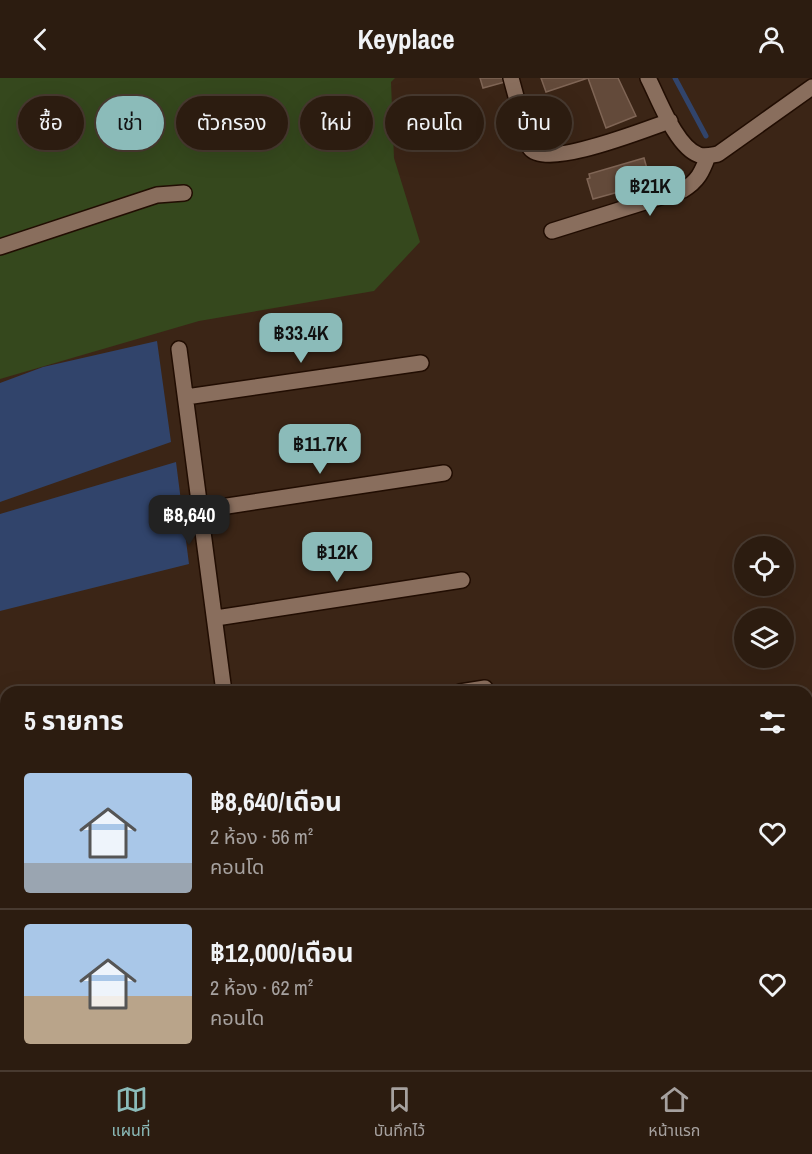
<!DOCTYPE html>
<html lang="th">
<meta charset="utf-8">
<style>
body{margin:0;font-family:"Archivo Narrow","Noto Sans Thai",sans-serif;background:#38291e;color:#f1f3f6;height:100vh;display:flex;flex-direction:column;font-size:22px;white-space:nowrap}
*{box-sizing:border-box;margin:0}
p{font-size:20px;color:#a6a19f}
.icon{flex:none;width:33px;height:33px;fill:none;stroke:currentColor;stroke-width:2;stroke-linecap:round;stroke-linejoin:round}
.map{position:relative;flex:1;overflow:hidden}
.details{position:absolute;left:0px;top:608px;width:813px;height:386px;display:flex;flex-direction:column;background:#2c1c10;border-radius:18px 18px 0 0;box-shadow:0 6px 24px #0002,0 0 0 2px #483a30}
.details>*{flex:none}
.top-card{position:absolute;left:18px;top:18px;width:777px;height:54px;display:flex;gap:12px}
.buttons{position:absolute;left:734px;top:458px;display:grid;gap:12px}
.buttons a{display:grid;place-items:center;width:60px;height:60px;border-radius:50%;background:#2c1c10;box-shadow:0 6px 24px #0002,0 0 0 2px #483a30;font-size:30px}
.price{position:absolute;translate:-50% -51px;padding:0 14px;border-radius:12px;background:#8bbbb9;color:#111;font-size:20px;line-height:39px;filter:drop-shadow(0 2px 3px #0008)}
.price::after{content:'';position:absolute;left:50%;top:36px;width:18px;height:14px;margin-left:-9px;background:inherit;clip-path:polygon(0 0,100% 0,50% 100%)}
.price.current{background:#222;color:#fff}
ul{padding:0;list-style:none}
li{display:flex;align-items:center;gap:18px;height:150px;padding:0 24px}
li+li{border-top:2px solid #483a30}
li span{display:grid;place-items:center;flex:none;width:168px;height:120px;border-radius:6px;color:#555}
li>.icon{margin-inline-start:auto}
span .icon{width:72px;height:72px;fill:#fffc;stroke-width:1}
li b{font-size:26px}
h2{display:flex;justify-content:space-between;align-items:center;height:72px;padding:0 24px;font-size:26px}
.pill{padding:0 21px;border-radius:27px;background:#2c1c10;box-shadow:0 6px 24px #0002,0 0 0 2px #483a30;font-size:21px;line-height:54px}
.pill.current{background:#8bbbb9;color:#111}
header{display:flex;justify-content:space-between;align-items:center;height:78px;padding:0 24px;background:#2c1c10;font-size:27px;font-weight:700}
.tabs{display:flex;justify-content:space-around;align-items:center;height:84px;border-top:2px solid #483a30;background:#2c1c10;font-size:16px;color:#a6a19f}
.tabs a{display:grid;justify-items:center;gap:3px}
.tabs .current{color:#8bbbb9}
.map>svg:first-child{display:block}
</style>
<header><svg class="icon" aria-label="back" viewBox="0 0 24 24"><path d="M15 5l-7 7 7 7"/></svg>Keyplace<svg class="icon" aria-label="person" viewBox="0 0 24 24"><circle cx="12" cy="8" r="4"/><path d="M4 21q1-7 8-7t8 7"/></svg></header>
<div class="map">
<svg width="812" height="992" viewBox="0 0 812 992">
<rect width="100%" height="100%" fill="#3b2516"/>
<path fill="#35481d" d="M0,0H395L391,4L394,80L420,164L374,213L199,243L0,301Z"/>
<path fill="#31446b" d="M157,263L171,364L0,424V305L43,289Z
M176,384L189,486L0,533V436Z"/>
<g fill="none" stroke-linecap="round" stroke-linejoin="round">
<path stroke="#31446b" stroke-width="5" d="M675,0L706,58"/>
</g>
<path fill="#634a3a" stroke="#7f6555" stroke-width="1.5" d="M480,0H504L505,4L483,10Z
M541,0H588L546,14Z
M588,0H618L636,38L606,50Z
M644,80L651,105L593,121L587,101L590,100L589,96Z"/>
<g fill="none" stroke-linecap="round" stroke-linejoin="round">
<g stroke="#210d02" stroke-width="18">
<path id="minor" d="M511,0L530,70C546,92 646,51 670,43
M648,0C659,21 676,69 699,77C705,79 712,77 718,76L812,9
M552,153L683,112C698,103 702,94 708,78
M0,169L157,117L184,115
M179,271L224,614
M186,319L421,285
M201,432L444,395
M216,540L462,502
M460,614L485,610
M807,962L812,966
M0,970L6,980
M332,987L335,992
M670,987L675,992
M26,992L34,987
M237,992L244,987
M465,992L475,987
M780,992L783,990L785,992"/>
</g>
<use href="#minor" stroke="#896e5d" stroke-width="15"/>
</g>
</svg>
<div class="buttons">
<a><svg class="icon" aria-label="locate" viewBox="0 0 24 24"><circle cx="12" cy="12" r="6"/><path d="M12 2v4M12 18v4M2 12h4M18 12h4"/></svg></a>
<a><svg class="icon" aria-label="layers" viewBox="0 0 24 24"><path d="M12 4l9 5-9 5-9-5zM3 14l9 5 9-5"/></svg></a>
</div>
<b class="price" style="left:650px;top:139px">฿21K</b>
<b class="price" style="left:301px;top:286px">฿33.4K</b>
<b class="price" style="left:320px;top:397px">฿11.7K</b>
<b class="price current" style="left:189px;top:468px">฿8,640</b>
<b class="price" style="left:337px;top:505px">฿12K</b>
<div class="top-card">
<a class="pill">ซื้อ</a>
<a class="pill current">เช่า</a>
<a class="pill">ตัวกรอง</a>
<a class="pill">ใหม่</a>
<a class="pill">คอนโด</a>
<a class="pill">บ้าน</a>
</div>
<section class="details">
<h2>5 รายการ<svg class="icon" aria-label="filters" viewBox="0 0 24 24"><path d="M4 7h16M4 17h16"/><circle cx="9" cy="7" r="2"/><circle cx="15" cy="17" r="2"/></svg></h2>
<ul>
<li><span style="background:linear-gradient(#a9c7e8 75%,#9aa5b1 0)"><svg class="icon" aria-label="home" viewBox="0 0 24 24"><path d="M3 11l9-7 9 7M6 9v11h12V9"/></svg></span><div><b>฿8,640/เดือน</b><p>2 ห้อง · 56 m²</p><p>คอนโด</p></div><svg class="icon" aria-label="heart" viewBox="0 0 24 24"><path d="M12 20l-8-8c-3-5 5-10 8-4 3-6 11-1 8 4z"/></svg></li>
<li><span style="background:linear-gradient(#a9c7e8 60%,#b9a48a 0)"><svg class="icon" aria-label="home" viewBox="0 0 24 24"><path d="M3 11l9-7 9 7M6 9v11h12V9"/></svg></span><div><b>฿12,000/เดือน</b><p>2 ห้อง · 62 m²</p><p>คอนโด</p></div><svg class="icon" aria-label="heart" viewBox="0 0 24 24"><path d="M12 20l-8-8c-3-5 5-10 8-4 3-6 11-1 8 4z"/></svg></li>
</ul>
</section>
</div>
<nav class="tabs">
<a class="current"><svg class="icon" aria-label="map" viewBox="0 0 24 24"><path d="M3 6l6-2 6 2 6-2v14l-6 2-6-2-6 2zM9 4v14M15 6v14"/></svg>แผนที่</a>
<a><svg class="icon" aria-label="saved" viewBox="0 0 24 24"><path d="M7 4h10v16l-5-4-5 4z"/></svg>บันทึกไว้</a>
<a><svg class="icon" aria-label="home" viewBox="0 0 24 24"><path d="M3 11l9-7 9 7M6 9v11h12V9"/></svg>หน้าแรก</a>
</nav>
